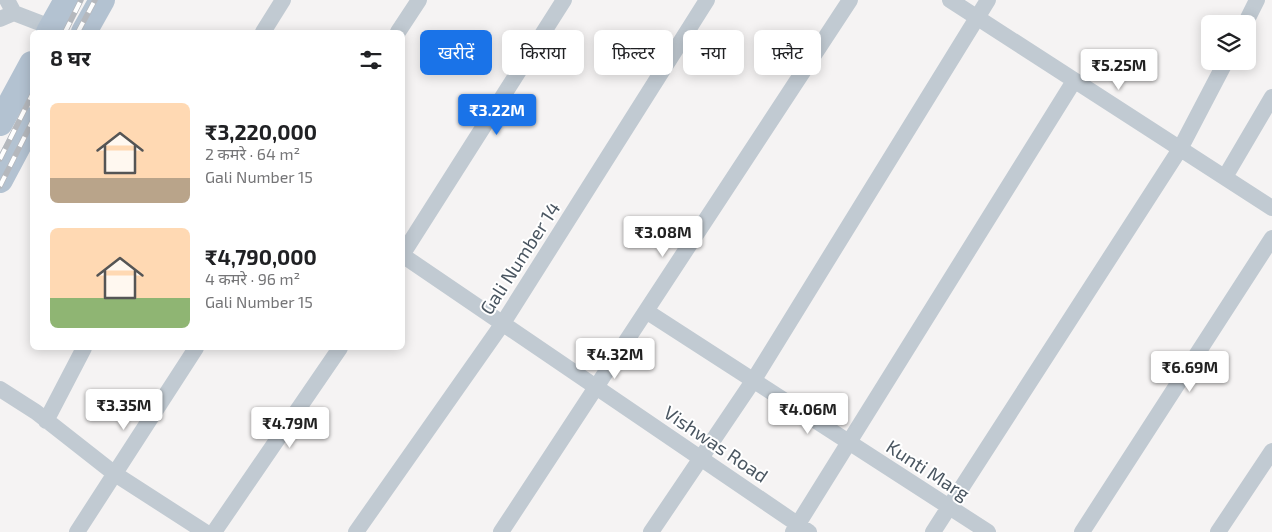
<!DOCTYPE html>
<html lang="hi">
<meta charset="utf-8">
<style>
body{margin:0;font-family:"Exo 2","Noto Sans Devanagari",sans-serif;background:#f6f6f6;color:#202124;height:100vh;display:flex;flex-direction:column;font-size:19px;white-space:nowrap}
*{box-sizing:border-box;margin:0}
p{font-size:16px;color:#757577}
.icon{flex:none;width:28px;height:28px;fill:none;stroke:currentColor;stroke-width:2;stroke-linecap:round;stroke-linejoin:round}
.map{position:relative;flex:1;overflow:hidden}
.drawer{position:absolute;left:30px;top:30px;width:375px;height:320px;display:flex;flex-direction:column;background:#fff;border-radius:8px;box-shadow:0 2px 12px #0003}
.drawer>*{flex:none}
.hud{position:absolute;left:420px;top:30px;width:475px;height:45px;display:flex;gap:10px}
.controls{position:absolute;left:1201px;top:15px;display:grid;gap:10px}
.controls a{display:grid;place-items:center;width:55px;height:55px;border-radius:8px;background:#fff;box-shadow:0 2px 12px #0003;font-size:25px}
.price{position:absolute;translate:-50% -42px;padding:0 11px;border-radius:5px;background:#fff;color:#222;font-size:16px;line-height:32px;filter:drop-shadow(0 1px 2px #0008)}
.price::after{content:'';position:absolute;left:50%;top:30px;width:15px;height:11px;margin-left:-8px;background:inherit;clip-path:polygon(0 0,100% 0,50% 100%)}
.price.selected{background:#1a73e8;color:#fff}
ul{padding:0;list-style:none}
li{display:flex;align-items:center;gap:15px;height:125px;padding:0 20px}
li span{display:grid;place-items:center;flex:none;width:140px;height:100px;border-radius:8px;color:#555}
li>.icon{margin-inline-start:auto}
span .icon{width:60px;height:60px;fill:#fffc;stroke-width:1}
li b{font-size:21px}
h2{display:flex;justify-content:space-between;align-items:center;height:60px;padding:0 20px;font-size:21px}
.pill{padding:0 18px;border-radius:8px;background:#fff;box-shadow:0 2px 12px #0003;font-size:18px;line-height:45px}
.pill.selected{background:#1a73e8;color:#fff}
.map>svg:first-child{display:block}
</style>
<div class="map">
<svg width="1272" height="532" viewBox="0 0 1272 532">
<rect width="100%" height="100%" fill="#f5f3f3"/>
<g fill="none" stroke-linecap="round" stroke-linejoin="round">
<path stroke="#c1cad2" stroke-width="16" d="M7,0L14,13L40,23L58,32
M950,0L1272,208
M0,19L14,13
M1245,24L1257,0
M263,32L283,0
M398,32L419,0
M1225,177L1272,97
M402,255L809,532
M402,255L564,0
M646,311L988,532
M0,389L36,412L115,474L205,532
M46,421L84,348
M77,532L196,348
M214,532L340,348
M356,532L503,323L707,0
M501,532L850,0
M651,532L753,381L988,0
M793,532L1074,81
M933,532L1180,149L1226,61
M1082,532L1272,238
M1218,532L1272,451"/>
<path stroke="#b3c2d1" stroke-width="26" d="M49,32L67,0
M84,32L102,0
M0,123L32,64
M0,180L32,120"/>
<g stroke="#b5b8bd" stroke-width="5.5">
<path id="rail" d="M65,32L81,0
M78,32L95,0
M0,159L32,95
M0,186L32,122"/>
</g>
<use href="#rail" stroke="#fff" stroke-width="4" stroke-dasharray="11" stroke-linecap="butt"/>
</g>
<g text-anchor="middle" stroke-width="4" stroke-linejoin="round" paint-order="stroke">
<g font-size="19" fill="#4a5661" stroke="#fff">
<text transform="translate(520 258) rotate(-57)" y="7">Gali Number 14</text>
<text transform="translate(716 444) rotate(34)" y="7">Vishwas Road</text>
<text transform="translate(928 470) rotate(33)" y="7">Kunti Marg</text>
</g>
</g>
</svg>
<div class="controls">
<a><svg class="icon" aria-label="layers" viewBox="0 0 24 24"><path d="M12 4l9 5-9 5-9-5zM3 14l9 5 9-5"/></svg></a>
</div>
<b class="price" style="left:1119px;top:91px">₹5.25M</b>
<b class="price selected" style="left:497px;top:136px">₹3.22M</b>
<b class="price" style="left:663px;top:258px">₹3.08M</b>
<b class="price" style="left:615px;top:380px">₹4.32M</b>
<b class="price" style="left:1190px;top:393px">₹6.69M</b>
<b class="price" style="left:124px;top:431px">₹3.35M</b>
<b class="price" style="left:808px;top:435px">₹4.06M</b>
<b class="price" style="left:290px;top:449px">₹4.79M</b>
<div class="hud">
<a class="pill selected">खरीदें</a>
<a class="pill">किराया</a>
<a class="pill">फ़िल्टर</a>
<a class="pill">नया</a>
<a class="pill">फ़्लैट</a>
</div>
<section class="drawer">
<h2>8 घर<svg class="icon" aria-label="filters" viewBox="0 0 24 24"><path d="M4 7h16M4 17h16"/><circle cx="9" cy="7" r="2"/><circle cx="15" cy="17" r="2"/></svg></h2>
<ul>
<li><span style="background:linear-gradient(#ffd9b3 75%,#b9a48a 0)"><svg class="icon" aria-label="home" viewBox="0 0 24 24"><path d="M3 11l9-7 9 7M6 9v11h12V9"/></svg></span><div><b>₹3,220,000</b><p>2 कमरे · 64 m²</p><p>Gali Number 15</p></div></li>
<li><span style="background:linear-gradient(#ffd9b3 70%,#8fb573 0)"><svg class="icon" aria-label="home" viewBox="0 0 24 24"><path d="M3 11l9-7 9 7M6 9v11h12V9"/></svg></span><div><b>₹4,790,000</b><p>4 कमरे · 96 m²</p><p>Gali Number 15</p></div></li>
</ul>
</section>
</div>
